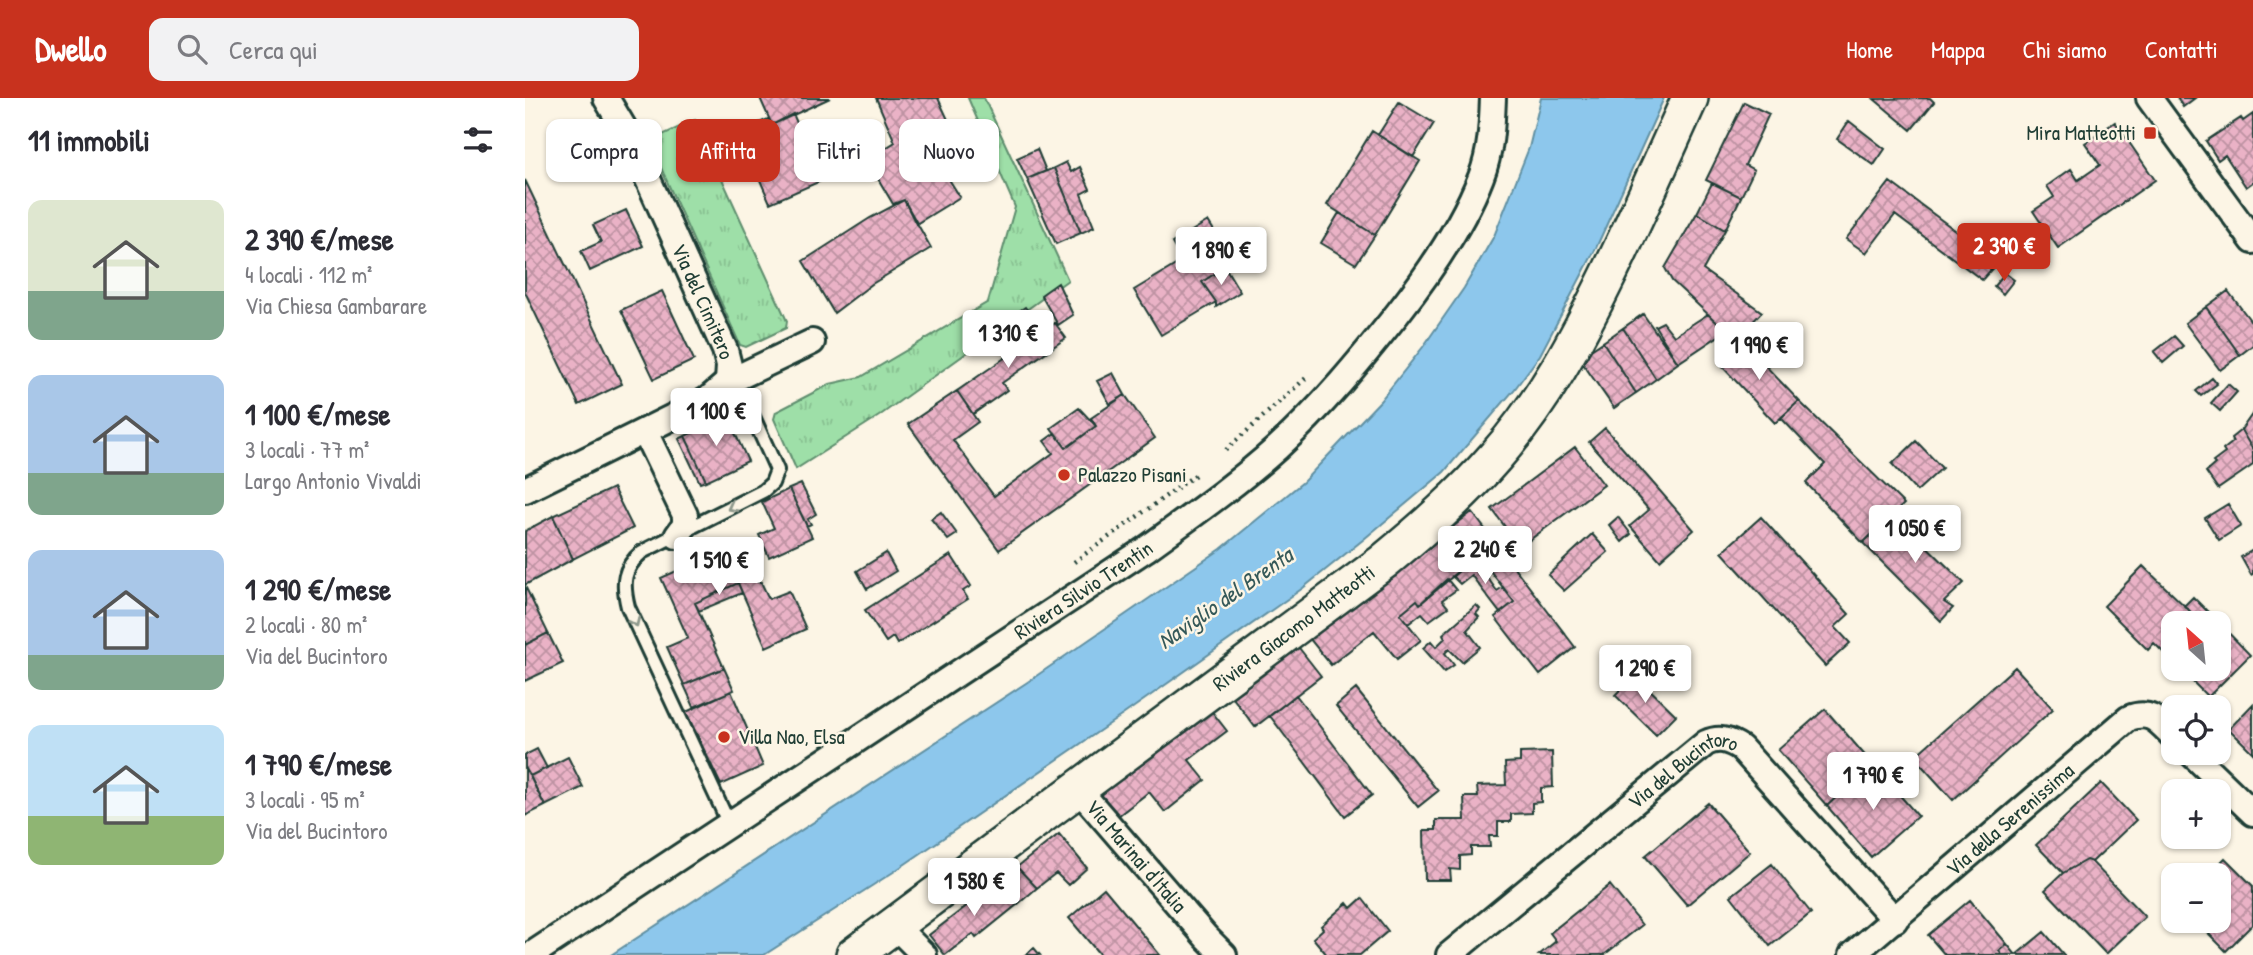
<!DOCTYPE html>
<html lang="it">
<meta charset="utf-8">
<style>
body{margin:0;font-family:"Patrick Hand",sans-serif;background:#f2f2f3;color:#2b2b33;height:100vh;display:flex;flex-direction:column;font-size:26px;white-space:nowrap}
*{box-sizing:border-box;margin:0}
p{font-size:23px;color:#7c7c81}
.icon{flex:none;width:38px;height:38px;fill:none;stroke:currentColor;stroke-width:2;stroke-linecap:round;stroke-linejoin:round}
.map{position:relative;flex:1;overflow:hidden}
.panel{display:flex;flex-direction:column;background:#fff;width:525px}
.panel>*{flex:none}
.hud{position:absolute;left:21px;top:21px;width:665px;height:63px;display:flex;gap:14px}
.needle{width:46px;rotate:333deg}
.controls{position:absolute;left:1636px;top:513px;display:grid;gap:14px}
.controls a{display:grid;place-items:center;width:70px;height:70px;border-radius:14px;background:#fff;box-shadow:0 2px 5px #0004;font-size:35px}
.price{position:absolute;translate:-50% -60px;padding:0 16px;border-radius:7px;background:#fff;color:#222;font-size:23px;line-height:46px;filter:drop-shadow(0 2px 4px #0008)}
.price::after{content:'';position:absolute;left:50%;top:42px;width:21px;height:16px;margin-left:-10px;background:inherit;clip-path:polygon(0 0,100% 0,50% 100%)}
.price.on{background:#c8321e;color:#fff}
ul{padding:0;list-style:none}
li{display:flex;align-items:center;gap:21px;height:175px;padding:0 28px}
li span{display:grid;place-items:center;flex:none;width:196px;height:140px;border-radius:14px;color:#555}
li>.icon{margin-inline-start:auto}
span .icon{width:84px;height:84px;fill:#fffc;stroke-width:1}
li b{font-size:30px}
h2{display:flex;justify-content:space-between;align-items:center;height:84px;padding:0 28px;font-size:30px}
.pill{padding:0 24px;border-radius:14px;background:#fff;box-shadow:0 2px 5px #0004;font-size:24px;line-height:63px}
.pill.on{background:#c8321e;color:#fff}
header{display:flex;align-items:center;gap:42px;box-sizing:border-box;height:98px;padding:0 35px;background:#c8321e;color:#fff}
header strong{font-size:33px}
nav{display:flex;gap:38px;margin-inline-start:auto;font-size:24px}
.search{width:490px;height:63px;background:#f2f2f3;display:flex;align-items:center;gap:18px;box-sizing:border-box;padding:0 24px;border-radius:14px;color:#7c7c81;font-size:26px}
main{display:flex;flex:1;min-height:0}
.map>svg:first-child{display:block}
</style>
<header>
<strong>Dwello</strong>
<div class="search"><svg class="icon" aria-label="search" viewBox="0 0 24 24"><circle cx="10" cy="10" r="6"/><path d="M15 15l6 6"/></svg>Cerca qui</div>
<nav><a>Home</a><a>Mappa</a><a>Chi siamo</a><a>Contatti</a></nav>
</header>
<main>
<section class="panel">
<h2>11 immobili<svg class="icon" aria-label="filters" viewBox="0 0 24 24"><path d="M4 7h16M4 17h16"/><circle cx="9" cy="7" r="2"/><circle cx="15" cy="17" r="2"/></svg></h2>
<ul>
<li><span style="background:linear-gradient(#dfe7d0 65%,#7fa58c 0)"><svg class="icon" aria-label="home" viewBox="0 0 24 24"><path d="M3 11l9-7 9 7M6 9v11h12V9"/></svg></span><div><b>2 390 €/mese</b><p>4 locali · 112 m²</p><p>Via Chiesa Gambarare</p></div></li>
<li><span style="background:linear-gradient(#a9c7e8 70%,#7fa58c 0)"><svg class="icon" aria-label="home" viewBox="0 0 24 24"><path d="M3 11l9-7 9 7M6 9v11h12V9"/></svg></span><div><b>1 100 €/mese</b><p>3 locali · 77 m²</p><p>Largo Antonio Vivaldi</p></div></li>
<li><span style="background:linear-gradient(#a9c7e8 75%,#7fa58c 0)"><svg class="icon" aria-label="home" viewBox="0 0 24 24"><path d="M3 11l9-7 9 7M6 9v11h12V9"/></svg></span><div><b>1 290 €/mese</b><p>2 locali · 80 m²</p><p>Via del Bucintoro</p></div></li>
<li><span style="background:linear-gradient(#bfe0f5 65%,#8fb573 0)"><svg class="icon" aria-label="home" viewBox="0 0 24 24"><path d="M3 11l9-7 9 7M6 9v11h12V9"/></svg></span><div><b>1 790 €/mese</b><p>3 locali · 95 m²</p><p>Via del Bucintoro</p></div></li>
</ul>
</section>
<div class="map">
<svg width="1728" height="857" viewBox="0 0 1728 857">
<defs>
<pattern id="grass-tufts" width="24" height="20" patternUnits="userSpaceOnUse" patternTransform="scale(1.75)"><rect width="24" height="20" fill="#9edfa8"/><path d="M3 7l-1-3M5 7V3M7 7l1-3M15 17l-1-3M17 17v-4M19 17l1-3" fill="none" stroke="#88c091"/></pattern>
<pattern id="building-cross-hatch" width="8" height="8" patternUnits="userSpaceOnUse" patternTransform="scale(1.75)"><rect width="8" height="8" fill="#eab2c6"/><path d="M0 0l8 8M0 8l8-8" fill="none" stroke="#bd92a2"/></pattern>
</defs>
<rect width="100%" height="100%" fill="#fcf5e5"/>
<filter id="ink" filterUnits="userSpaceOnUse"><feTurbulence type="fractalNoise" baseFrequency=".0143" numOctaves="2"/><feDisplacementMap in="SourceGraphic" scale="14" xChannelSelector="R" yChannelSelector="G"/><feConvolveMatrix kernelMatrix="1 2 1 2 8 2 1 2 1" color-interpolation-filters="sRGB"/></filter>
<g filter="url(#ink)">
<path fill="url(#grass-tufts)" stroke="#5e8e6e" stroke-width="2" d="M443,0H459L543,182L354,318L271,371L249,321L251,314L305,286L336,279L463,204L490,109Z
M170,22L262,223L261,230L221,249L215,247L124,43Z"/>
<path fill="#8dc7ec" stroke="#6190a2" stroke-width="2" d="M1016,0H1139L1071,150L1015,257L989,292L919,374L839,441L778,490L599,616L370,773L239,857H86L501,585L696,451L778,384L855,303L898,249L939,190L969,138L1004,50Z"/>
<path fill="url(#building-cross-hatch)" stroke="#1f3d34" stroke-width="2" d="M235,0H305L247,27Z
M351,0H413L425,26L397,38L435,99L391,126L379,102L368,106L342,62L370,44Z
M1405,0L1409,4L1386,32L1349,1Z
M1652,0H1670L1658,9Z
M874,4L909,25L888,59L853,37Z
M1219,4L1244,16L1220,67L1229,72L1216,99L1181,82Z
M268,16L298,82L245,105L214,34L243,21L247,27Z
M1728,16V84L1721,89L1700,57L1693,62L1681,43L1716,20L1718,23Z
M1324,23L1360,51L1349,67L1312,41Z
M1590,24L1630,82L1533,150L1508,113L1529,99L1522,88L1546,71L1553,82L1575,67L1560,45Z
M847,33L895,63L850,137L802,107Z
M512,51L521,73L502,81L492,60Z
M541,64L546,74L555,69L565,91L556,96L569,129L556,135L529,70Z
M529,70L556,135L531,146L502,81Z
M0,82L97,286L54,307L0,194Z
M1365,84L1473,164L1457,182L1370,117L1341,155L1321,141Z
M1187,85L1216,99L1200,132L1172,115Z
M379,102L406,150L347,186L309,215L278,163L345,120Z
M101,112L118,148L65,173L56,153L76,144L68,127Z
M814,115L850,137L831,166L796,145Z
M1172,115L1200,132L1178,172L1237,214L1211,242L1147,183L1140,170Z
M683,123L698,147L688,152L684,147L657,163L647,145Z
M684,147L700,169L677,184L691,204L636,237L609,192Z
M700,169L715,194L691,209V204L677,184Z
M1480,175L1489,182L1478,196L1469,188Z
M533,185L548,217L533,227L516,197Z
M137,193L169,262L129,281L96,212Z
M1703,193L1728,226V247L1715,257L1681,209Z
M500,209L506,217L487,230L480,223Z
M1681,209L1715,257L1695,272L1660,225Z
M1118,216L1153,265L1131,281L1098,230Z
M1183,216L1201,233L1153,265L1130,228L1138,224L1149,238Z
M530,225L541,240L477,285L482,292L448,316L432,293Z
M1098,230L1131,281L1111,295L1078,244Z
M1649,238L1658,248L1638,265L1629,254Z
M1217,243L1274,303L1250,325L1194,265Z
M1078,244L1111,295L1089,310L1054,260Z
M588,275L600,297L585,306L572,283Z
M1687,280L1692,286L1676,298L1671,293Z
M1703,286L1712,294L1695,313L1686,305Z
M432,293L453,324L428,342L469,398L528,355L519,343L530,335L541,350L571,328L566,320L600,297L630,340L474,452L383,326Z
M1274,303L1379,406L1338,445L1281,385L1300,366L1256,320Z
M554,310L571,328L541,350L526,330Z
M1728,315V352L1716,332Z
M202,318L223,363L181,383L160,338Z
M1080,330L1169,432L1135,462L1105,428L1124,412L1064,344Z
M1716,332L1728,352V367L1693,391L1681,374L1690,366L1688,364L1700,355L1698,352L1708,344L1706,340Z
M160,338L181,383L175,385L154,341Z
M1391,343L1417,370L1392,393L1367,366Z
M1050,349L1079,387L995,449L967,411Z
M276,386L291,416L283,421L286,426L282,428L264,391Z
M88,390L108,430L48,461L28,418Z
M264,391L287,439L244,459L234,437L249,430L237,404Z
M1703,406L1716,428L1694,442L1680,420Z
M416,414L432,436L423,442L406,421Z
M947,414L1050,549L1015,577L970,519L989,504L953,457L895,506L892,502L875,516L896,542L872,561L849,533L806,567L784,540Z
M1368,415L1439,485L1419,504L1428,510L1416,523L1338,445Z
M28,418L48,461L0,487V433Z
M1093,419L1106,436L1097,444L1084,427Z
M1236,419L1324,516L1310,529L1325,545L1300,568L1197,454Z
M1067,436L1083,454L1039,493L1023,477Z
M214,445L232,484H236L244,501L264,493L281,531L241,549L213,485L170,505L199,570L159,587L142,549L163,540L136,480Z
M1728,452V476L1726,477L1716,459Z
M361,455L371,473L342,491L332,473Z
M426,457L446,488L438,493L443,501L372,546L368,539L361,544L340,512Z
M947,462L955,473L957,472L972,493L978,489L989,504L975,515L946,477L935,486L927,478Z
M1618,468L1665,513L1655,523L1657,525H1648V545L1639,555L1629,545L1623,552L1579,508Z
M922,481L931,492L917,502L923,509L904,523L897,515L883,526L875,516L892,502L895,506Z
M213,485L217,495L174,513L170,505Z
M0,488L23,535L0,547Z
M1668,499L1694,525H1657L1655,523L1665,513L1659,508Z
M951,507L955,511L951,516L954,519L942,532L955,549L937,564L924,551L920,555L929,567L919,574L898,550L906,543L911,549L920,540L918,536Z
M1694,525L1725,557L1683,599L1654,570H1694Z
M23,535L38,565L0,583V547Z
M1648,545V565L1639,555Z
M771,546L796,578L730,629L705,596Z
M1490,569L1528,611L1428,702L1389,659Z
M199,570L209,592L169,609L159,587Z
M1110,577L1151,617L1131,637L1090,597Z
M831,591L913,693L893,709L811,608Z
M206,593L238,668L196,687L161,614Z
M771,597L847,697L820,718L745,618Z
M1728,606V655L1704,631Z
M685,611L702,633L664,662L680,682L640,714L624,694L589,721L572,699Z
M1300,611L1349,668L1330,684L1336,691L1326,698L1320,691L1302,708L1253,652Z
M12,651L22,670L5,678L0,669V657Z
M1027,654L1028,689L1016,690V704L1007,705V715L986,716V724H973V738H964L965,749H946V757L935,758V772L925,771L926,782H900L899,732H911V722H940L939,699H953L952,688L981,687L980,665L995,664V655Z
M43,659L58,689L20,708L5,678Z
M1349,668L1393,718L1346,759L1302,708L1320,691L1326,698L1336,691L1330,684Z
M0,669L20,708L0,718Z
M1576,685L1611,722L1567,764L1561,762L1538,775L1511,747Z
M1183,705L1225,754L1162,807L1120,758Z
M534,736L562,770L543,787L531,775L512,790L492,769Z
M1700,760L1728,788V826L1701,853L1670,822H1694V777H1683Z
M1561,762L1567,764L1620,819L1581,856L1520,792L1538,775Z
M1247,766L1286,815L1245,848L1206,798Z
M492,769L512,790L493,806L474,783Z
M474,783L493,806L451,840L448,836L420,857L404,837Z
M1085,787L1117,827L1079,857H1014L1031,843L1025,835Z
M579,790L635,857H575L544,820Z
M837,800L863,833L835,857H802L788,840L798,831L796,828L822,805L826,810Z
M1445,802L1482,846L1474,853L1477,857H1420L1403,837Z
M1519,834L1539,857H1491Z
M1482,846L1491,857H1477L1474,853Z
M509,850L515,857H500Z"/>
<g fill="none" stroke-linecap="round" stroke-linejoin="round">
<g stroke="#1f3d34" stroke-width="18">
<path id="lane" d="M203,284L220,301L252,372L247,385L238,393L117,454C98,470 97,485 103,509L204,726"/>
</g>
<g stroke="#1f3d34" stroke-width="30">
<g id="street">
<path id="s1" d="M81,0L103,37L200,252L204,268L203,284"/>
<path d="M1624,0L1728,143"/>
<path d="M120,334L160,417V427L152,438"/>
<path d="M0,392L182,302L203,284L287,244"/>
<path d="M1665,654L1728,715"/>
<path id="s2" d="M553,691L681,839L699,857"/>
<path d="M370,828L399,857"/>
<path id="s3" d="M6,857L621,451C665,419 711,387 752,350C797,309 835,263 873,215C905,174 937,128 956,79C966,54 967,27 968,0"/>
<path id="s4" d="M924,857L1181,645C1194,639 1204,642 1216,650L1370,822"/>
<path id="s5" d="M1327,857L1604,620C1626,612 1633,623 1648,638"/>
</g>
</g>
<g stroke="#1f3d34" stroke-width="40">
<g id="secondary">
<path id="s6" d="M329,857L858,464C898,431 936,398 970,359C1019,304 1053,239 1085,174C1113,116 1139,58 1165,0"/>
</g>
</g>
<path stroke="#1f3d34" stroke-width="4.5" stroke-dasharray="2 5" stroke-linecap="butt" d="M701,352L782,279
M549,464L673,375"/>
<use href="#lane" stroke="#fcf5e5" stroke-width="12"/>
<use href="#street" stroke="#fcf5e5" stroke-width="24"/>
<use href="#secondary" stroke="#fcf5e5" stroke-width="35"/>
</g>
<defs><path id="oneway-chevron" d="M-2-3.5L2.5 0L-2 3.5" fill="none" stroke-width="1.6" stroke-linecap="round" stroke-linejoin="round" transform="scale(1.75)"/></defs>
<g stroke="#8e998c">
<use href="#oneway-chevron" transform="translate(207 409) rotate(152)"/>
<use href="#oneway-chevron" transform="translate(110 524) rotate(65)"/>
</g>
</g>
<g fill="#c8321e" stroke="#fcf5e5" stroke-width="2.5">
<rect x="1618" y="28" width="14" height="14" rx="3.5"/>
<circle cx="539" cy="377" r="7"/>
<circle cx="199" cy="639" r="7"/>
</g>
<g text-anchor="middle" stroke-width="5" stroke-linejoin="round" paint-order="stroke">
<g font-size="21" fill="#1f3d34" stroke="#fcf5e5" text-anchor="start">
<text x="1611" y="42" text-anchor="end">Mira Matteotti</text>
<text x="553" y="384">Palazzo Pisani</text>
<text x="213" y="646">Villa Nao, Elsa</text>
</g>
<g font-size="21" fill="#1f3d34" stroke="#fcf5e5">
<text dy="7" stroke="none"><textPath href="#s1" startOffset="226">Via del Cimitero</textPath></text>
<text dy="7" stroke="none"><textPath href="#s3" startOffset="662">Riviera Silvio Trentin</textPath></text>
<text dy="7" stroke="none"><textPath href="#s6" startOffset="548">Riviera Giacomo Matteotti</textPath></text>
<text dy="7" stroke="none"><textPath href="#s4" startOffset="301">Via del Bucintoro</textPath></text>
<text dy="7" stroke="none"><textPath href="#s5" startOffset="208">Via della Serenissima</textPath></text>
<text dy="7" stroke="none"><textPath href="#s2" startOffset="89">Via Marinai d'Italia</textPath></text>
</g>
<g font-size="23" font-style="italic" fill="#355959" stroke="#fcf5e5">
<text transform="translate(700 500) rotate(-35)" y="8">Naviglio del Brenta</text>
</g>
</g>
</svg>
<div class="controls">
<a><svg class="needle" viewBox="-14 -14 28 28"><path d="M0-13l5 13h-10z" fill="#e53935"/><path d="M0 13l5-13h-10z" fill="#7c7c81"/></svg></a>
<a><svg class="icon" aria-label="locate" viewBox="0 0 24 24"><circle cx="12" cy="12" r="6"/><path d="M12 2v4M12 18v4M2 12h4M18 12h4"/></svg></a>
<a>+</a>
<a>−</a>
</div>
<b class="price on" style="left:1479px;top:185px">2 390 €</b>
<b class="price" style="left:696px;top:189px">1 890 €</b>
<b class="price" style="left:483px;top:272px">1 310 €</b>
<b class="price" style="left:1234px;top:284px">1 990 €</b>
<b class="price" style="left:191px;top:350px">1 100 €</b>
<b class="price" style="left:1390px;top:467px">1 050 €</b>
<b class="price" style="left:960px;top:488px">2 240 €</b>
<b class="price" style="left:194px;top:499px">1 510 €</b>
<b class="price" style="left:1120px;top:607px">1 290 €</b>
<b class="price" style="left:1348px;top:714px">1 790 €</b>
<b class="price" style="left:449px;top:820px">1 580 €</b>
<div class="hud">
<a class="pill">Compra</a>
<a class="pill on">Affitta</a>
<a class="pill">Filtri</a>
<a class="pill">Nuovo</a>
</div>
</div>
</main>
